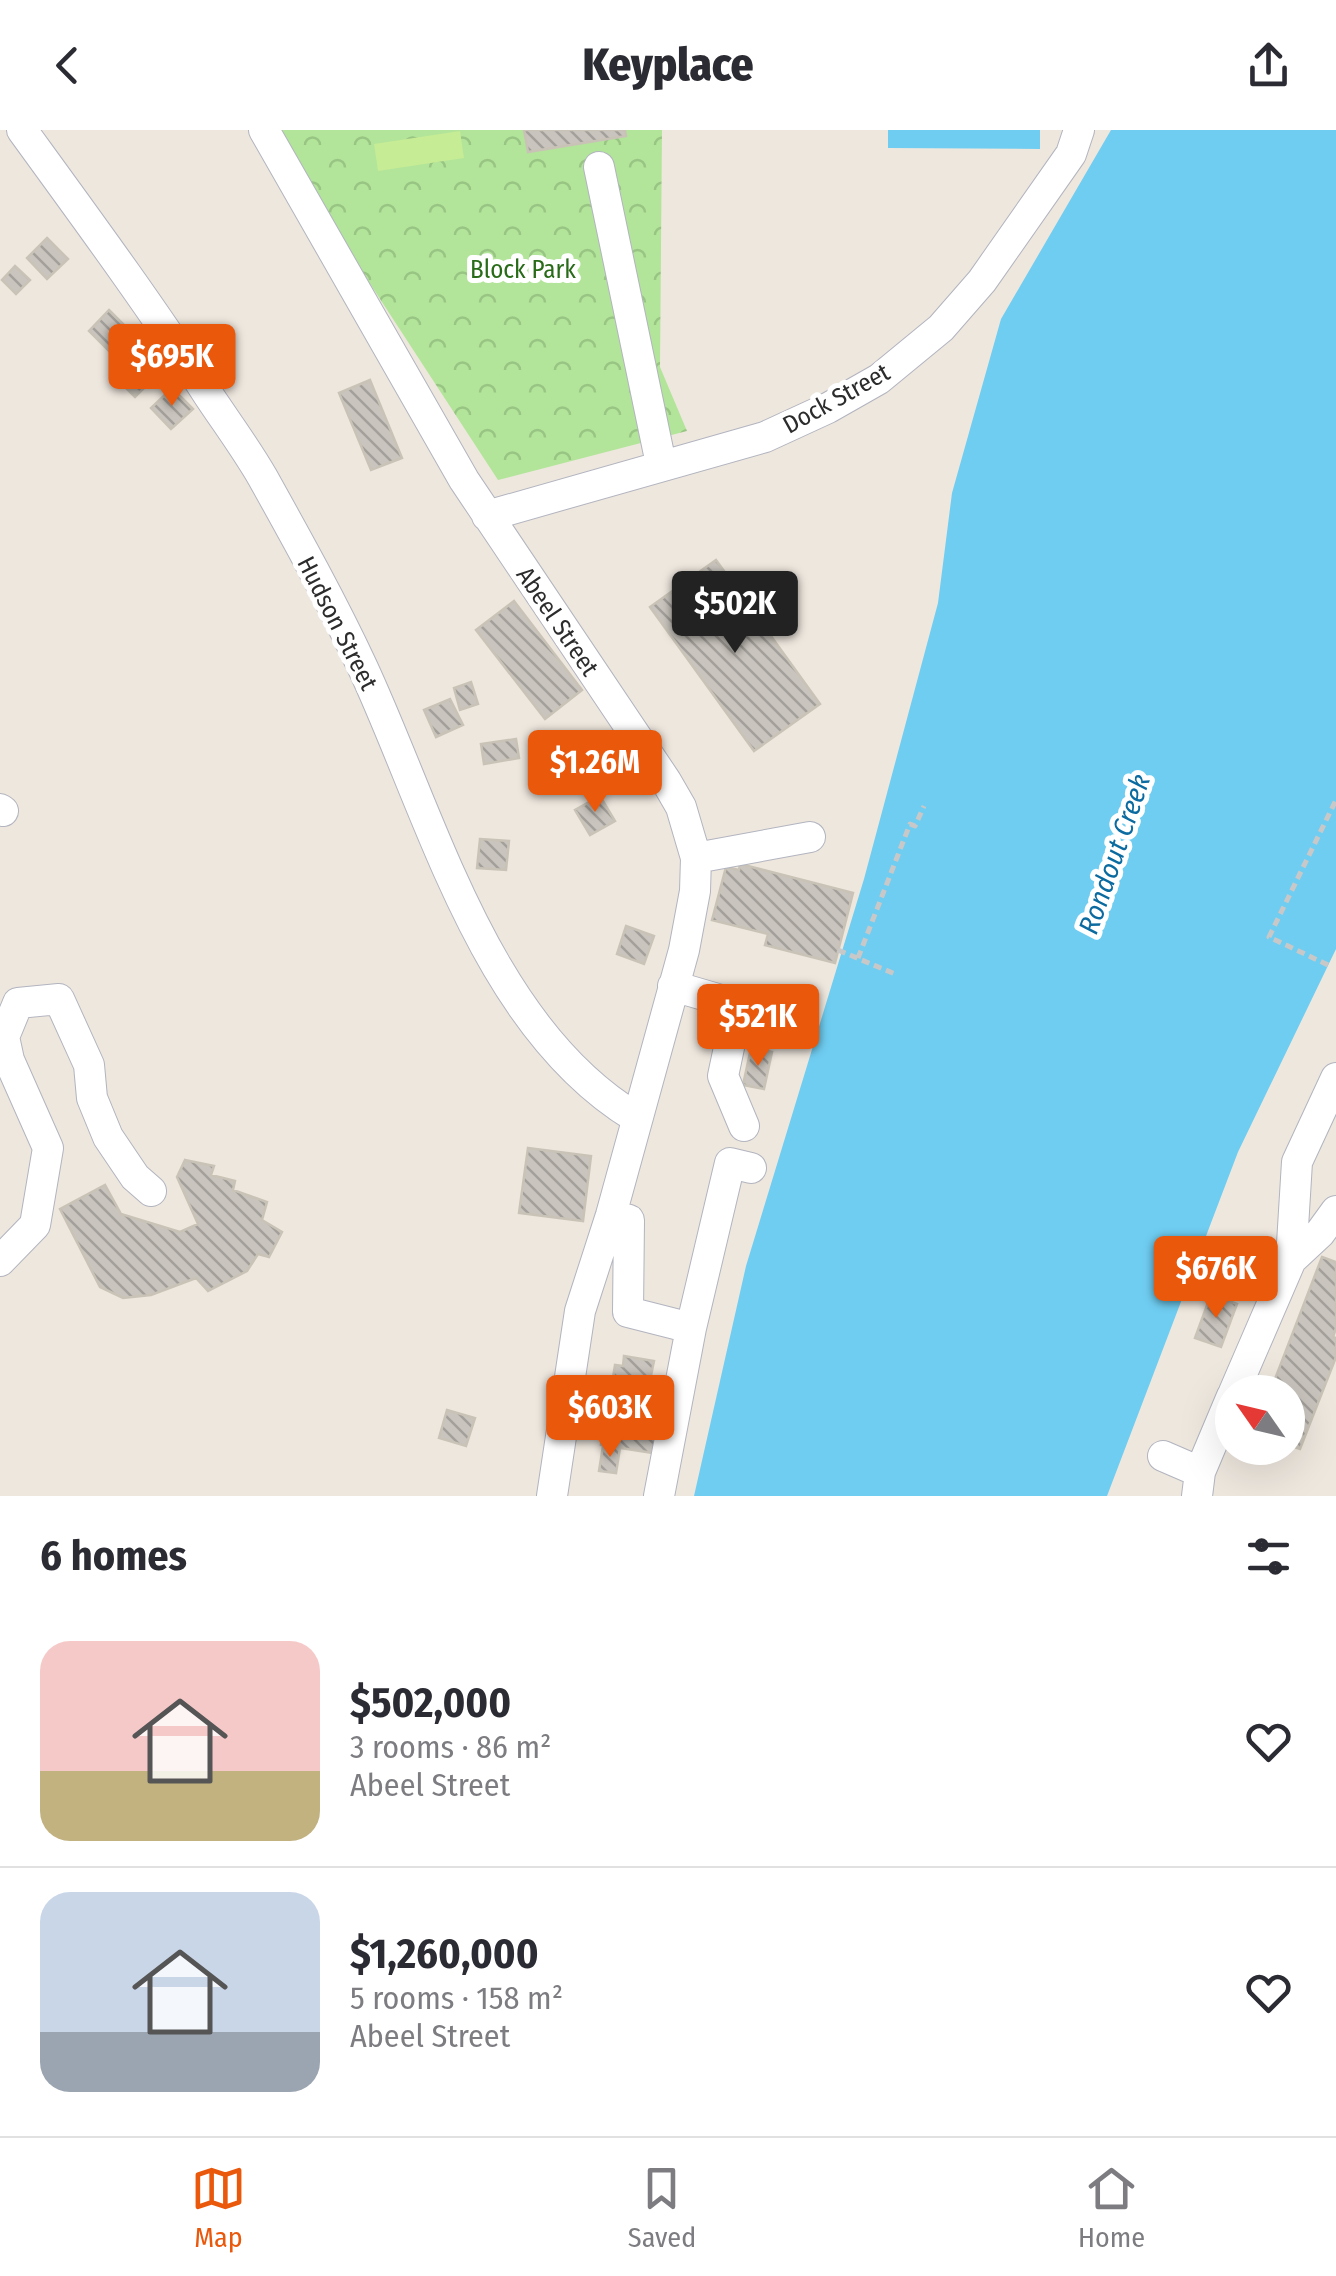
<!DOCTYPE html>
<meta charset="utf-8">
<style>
body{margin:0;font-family:"Fira Sans Condensed",sans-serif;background:#f7f7f7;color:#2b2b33;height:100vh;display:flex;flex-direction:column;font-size:38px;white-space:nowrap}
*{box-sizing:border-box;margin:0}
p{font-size:32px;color:#7c7c81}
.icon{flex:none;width:55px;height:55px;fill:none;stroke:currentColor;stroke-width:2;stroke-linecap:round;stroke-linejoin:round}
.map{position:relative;height:1366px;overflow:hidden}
.drawer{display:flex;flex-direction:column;background:#fff;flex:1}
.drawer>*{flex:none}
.needle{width:65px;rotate:304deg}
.buttons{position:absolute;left:1215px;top:1245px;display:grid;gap:20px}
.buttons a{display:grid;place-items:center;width:90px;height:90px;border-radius:50%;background:#fff;box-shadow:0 10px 40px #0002;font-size:50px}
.price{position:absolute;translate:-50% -85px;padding:0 22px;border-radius:10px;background:#ea580c;color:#fff;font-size:32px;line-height:65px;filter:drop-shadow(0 2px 5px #0008)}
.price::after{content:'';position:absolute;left:50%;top:60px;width:30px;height:22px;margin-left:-15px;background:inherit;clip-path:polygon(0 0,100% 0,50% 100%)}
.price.active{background:#222;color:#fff}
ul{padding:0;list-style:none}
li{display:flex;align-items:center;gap:30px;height:250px;padding:0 40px}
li+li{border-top:2px solid #e1e1e2}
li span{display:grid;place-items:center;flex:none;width:280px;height:200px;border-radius:30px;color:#555}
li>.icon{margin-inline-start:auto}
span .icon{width:120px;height:120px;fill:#fffc;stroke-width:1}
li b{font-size:42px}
h2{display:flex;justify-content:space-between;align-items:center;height:120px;padding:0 40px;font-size:42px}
header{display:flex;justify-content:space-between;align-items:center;height:130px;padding:0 40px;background:#fff;font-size:45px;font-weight:800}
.tabs{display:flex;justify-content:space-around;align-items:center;height:140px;border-top:2px solid #e1e1e2;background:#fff;font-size:28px;color:#7c7c81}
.tabs a{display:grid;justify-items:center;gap:5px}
.tabs .active{color:#ea580c}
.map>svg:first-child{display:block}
</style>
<header><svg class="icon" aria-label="back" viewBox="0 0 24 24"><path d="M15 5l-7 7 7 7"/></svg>Keyplace<svg class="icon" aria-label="share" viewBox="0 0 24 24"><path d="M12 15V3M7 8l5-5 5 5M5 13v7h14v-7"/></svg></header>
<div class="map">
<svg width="1336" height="1366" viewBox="0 0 1336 1366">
<defs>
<pattern id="park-crowns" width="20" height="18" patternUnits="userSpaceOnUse" patternTransform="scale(2.5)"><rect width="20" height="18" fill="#b2e599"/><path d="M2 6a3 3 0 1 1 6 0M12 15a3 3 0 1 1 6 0" fill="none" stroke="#99c584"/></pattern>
<pattern id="building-back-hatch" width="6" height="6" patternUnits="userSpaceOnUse" patternTransform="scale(2.5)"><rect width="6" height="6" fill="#c9c4bd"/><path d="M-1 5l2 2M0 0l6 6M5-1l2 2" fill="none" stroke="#a39f9a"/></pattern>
</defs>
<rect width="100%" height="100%" fill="#eee7de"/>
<path fill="url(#park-crowns)" d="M276,0H662L660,237L687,301L498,350L350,123Z"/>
<path fill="#c6ec95" d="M460,1L464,28L378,41L374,14Z"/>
<path fill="#6fcdf1" d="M888,0H1040V19L888,18Z
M1111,0H1336V819L1238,1022L1107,1366H694L746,1136L864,749L938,473L952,363L1001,189Z"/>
<path fill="url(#building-back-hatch)" stroke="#c9c3b7" stroke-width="2.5" d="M524,0H625L626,6L528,22Z
M47,108L68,129L47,149L27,128Z
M15,136L30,150L16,164L2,150Z
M109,180L130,201L110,222L89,201Z
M135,226L156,246L135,267L115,247Z
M370,250L402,328L371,340L339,263Z
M172,258L193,279L171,299L151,278Z
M716,430L820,574L754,621L650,477Z
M514,471L582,560L545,589L476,500Z
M471,552L478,574L460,580L454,558Z
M450,569L463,595L436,607L424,580Z
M516,609L519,628L484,634L481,614Z
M600,666L615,691L590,705L575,680Z
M480,709L509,711L506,740L477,738Z
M740,734L853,763L835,833L765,815L768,804L712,790L726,737L739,740Z
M626,796L654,806L644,834L617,824Z
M751,918L772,922L764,959L743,955Z
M528,1018L591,1026L583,1091L519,1083Z
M185,1030L214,1036L211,1045L235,1051L233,1060L267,1072L262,1090L282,1102L269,1127L258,1124L247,1141L208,1161L196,1148L151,1165L123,1168L100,1157L60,1079L105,1055L121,1084L180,1102L198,1094L177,1047Z
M1322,1127L1336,1132V1198L1333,1207L1336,1208V1227L1300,1319L1288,1315V1262H1270Z
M1211,1164L1237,1174L1221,1217L1195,1208Z
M624,1226L654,1231L648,1260L612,1254L615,1235L623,1236Z
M610,1254L662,1262L653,1323L601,1315Z
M447,1280L475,1288L466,1316L439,1308Z
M603,1316L620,1318L616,1343L599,1341Z"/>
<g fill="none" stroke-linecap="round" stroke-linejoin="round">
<g stroke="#b2b4bf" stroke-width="32">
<path id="minor" d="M22,0C86,88 150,175 209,266C227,293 247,320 263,348C297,409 332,472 362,536C432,686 485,896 635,987
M264,0L464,350L666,651L681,677L696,728L695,761L684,820L611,1085L580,1181L552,1366
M599,37L661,334
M487,386L765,307L828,278L879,249L941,198L982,151L1071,24L1079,0
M0,679L3,681
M696,728L810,707
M673,856L738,875L723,946L744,996
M611,1085L629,1090L628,1182L691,1198L659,1366
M1291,1130L1297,1032L1336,948
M0,1131L35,1095L48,1018L9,930L4,907L18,873L59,869L89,935L92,968L108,1007L135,1047L151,1061
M691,1198L730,1033L751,1038
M1234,1262L1291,1130L1320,1103L1336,1081
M1163,1326L1200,1342
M1197,1366L1200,1342L1232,1266"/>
</g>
<path stroke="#c8c8c8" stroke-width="5" stroke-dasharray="8 5" stroke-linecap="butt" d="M838,820L895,844
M858,828L910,694L915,696L924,676
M1328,835L1269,807L1336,670"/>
<use href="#minor" stroke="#fff" stroke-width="30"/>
</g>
<g text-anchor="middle" stroke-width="10" stroke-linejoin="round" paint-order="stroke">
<g font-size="25" fill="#296b19" stroke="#fff">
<text x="523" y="148">Block Park</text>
</g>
<g font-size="25" fill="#2c2c2c" stroke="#fff">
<text transform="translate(836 268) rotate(-29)" y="9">Dock Street</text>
<text transform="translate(558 491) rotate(56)" y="9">Abeel Street</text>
<text transform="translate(338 493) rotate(63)" y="9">Hudson Street</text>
</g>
<g font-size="28" font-style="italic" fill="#0b6ba0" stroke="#fff">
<text transform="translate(1114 724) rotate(-71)" y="10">Rondout Creek</text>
</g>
</g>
</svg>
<div class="buttons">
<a><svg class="needle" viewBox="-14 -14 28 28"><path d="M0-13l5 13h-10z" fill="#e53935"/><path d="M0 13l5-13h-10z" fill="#7c7c81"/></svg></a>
</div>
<b class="price" style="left:172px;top:279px">$695K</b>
<b class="price active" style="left:735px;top:526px">$502K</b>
<b class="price" style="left:595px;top:685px">$1.26M</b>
<b class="price" style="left:758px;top:939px">$521K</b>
<b class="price" style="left:1216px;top:1191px">$676K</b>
<b class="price" style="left:610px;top:1330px">$603K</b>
</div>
<section class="drawer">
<h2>6 homes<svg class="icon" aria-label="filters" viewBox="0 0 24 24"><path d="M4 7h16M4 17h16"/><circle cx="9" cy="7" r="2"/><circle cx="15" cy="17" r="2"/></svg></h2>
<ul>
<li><span style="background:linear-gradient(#f6c9c9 65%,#c2b280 0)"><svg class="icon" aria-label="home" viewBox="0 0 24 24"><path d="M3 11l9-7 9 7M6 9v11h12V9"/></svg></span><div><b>$502,000</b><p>3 rooms · 86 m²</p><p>Abeel Street</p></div><svg class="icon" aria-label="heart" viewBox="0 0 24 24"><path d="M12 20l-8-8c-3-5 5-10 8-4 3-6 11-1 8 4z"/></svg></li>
<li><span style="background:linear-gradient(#c9d6e8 70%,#9aa5b1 0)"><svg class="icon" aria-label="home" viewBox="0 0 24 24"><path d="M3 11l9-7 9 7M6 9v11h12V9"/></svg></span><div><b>$1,260,000</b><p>5 rooms · 158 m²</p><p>Abeel Street</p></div><svg class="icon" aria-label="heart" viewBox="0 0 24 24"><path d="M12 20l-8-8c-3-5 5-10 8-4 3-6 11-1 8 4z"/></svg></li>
</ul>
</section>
<nav class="tabs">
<a class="active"><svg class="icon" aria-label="map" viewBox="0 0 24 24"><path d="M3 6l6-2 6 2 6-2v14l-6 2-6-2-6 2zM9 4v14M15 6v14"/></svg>Map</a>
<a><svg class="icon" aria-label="saved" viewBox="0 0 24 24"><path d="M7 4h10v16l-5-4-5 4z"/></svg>Saved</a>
<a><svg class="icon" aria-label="home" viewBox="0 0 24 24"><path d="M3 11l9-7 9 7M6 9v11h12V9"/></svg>Home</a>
</nav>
